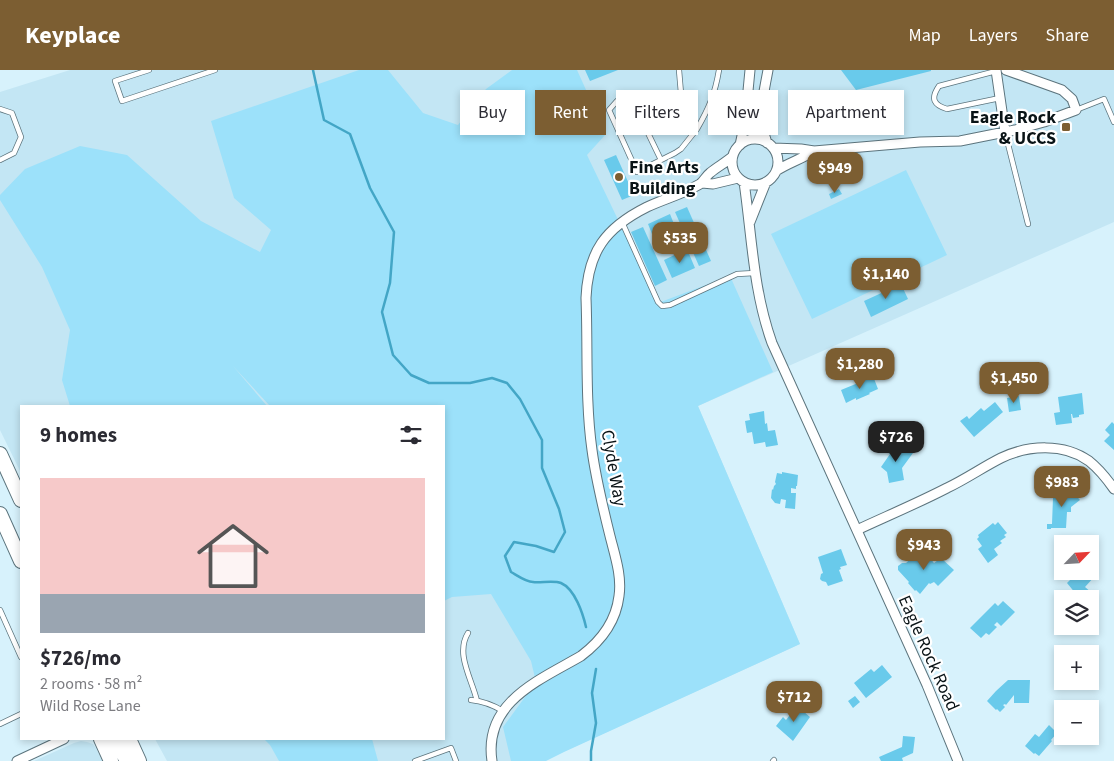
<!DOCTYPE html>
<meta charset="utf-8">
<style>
body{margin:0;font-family:"Source Sans 3",sans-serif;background:#f2f2f3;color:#2b2b33;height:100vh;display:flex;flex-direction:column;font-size:19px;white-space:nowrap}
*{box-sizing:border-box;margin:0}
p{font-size:16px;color:#7c7c81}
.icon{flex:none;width:28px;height:28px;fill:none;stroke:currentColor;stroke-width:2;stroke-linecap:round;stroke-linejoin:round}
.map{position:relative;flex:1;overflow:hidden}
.panel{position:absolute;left:20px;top:335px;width:425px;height:335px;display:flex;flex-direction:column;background:#fff;border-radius:0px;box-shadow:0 2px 8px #0003}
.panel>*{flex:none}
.guide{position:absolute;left:460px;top:20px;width:475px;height:45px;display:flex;gap:10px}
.needle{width:32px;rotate:65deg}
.buttons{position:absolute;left:1054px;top:465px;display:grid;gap:10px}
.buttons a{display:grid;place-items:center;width:45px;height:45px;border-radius:0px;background:#fff;box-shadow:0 2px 8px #0003;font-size:25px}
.price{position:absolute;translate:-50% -42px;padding:0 11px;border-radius:10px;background:#7c5e32;color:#fff;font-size:16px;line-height:32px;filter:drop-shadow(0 1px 2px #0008)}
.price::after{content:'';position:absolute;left:50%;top:30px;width:15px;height:11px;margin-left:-8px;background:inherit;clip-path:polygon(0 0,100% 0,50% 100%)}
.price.on{background:#222;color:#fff}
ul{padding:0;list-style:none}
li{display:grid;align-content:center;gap:10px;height:265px;padding:0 20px}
li span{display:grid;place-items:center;height:155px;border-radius:0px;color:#555}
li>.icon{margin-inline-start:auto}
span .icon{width:90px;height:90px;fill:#fffc;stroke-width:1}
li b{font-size:21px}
h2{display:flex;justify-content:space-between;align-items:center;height:60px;padding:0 20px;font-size:21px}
.chip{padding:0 18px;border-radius:0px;background:#fff;box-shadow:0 2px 8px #0003;font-size:18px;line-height:45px}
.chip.on{background:#7c5e32;color:#fff}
header{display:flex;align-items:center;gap:30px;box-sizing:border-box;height:70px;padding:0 25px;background:#7c5e32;color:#fff}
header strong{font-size:24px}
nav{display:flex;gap:28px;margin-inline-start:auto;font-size:18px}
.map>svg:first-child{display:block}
</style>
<header>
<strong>Keyplace</strong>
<nav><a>Map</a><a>Layers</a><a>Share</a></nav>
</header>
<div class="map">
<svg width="1114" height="691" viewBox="0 0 1114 691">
<rect width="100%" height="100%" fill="#d7f2fc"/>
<path fill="#c3e6f4" d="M70,0H1114V152L698,336L800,574L543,691H167L155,669H444V336H21V403L0,360V22Z
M81,671L87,672L93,674L96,678L102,691H34L74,673Z"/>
<path fill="#9ce1fa" d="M359,0H388L423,43L458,55L486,19L512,0H577L606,64L587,85L658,233L730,206L773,302L698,336L800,574L564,682L546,691H511L503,657L536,612L531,591L491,524L452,527L444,531V336H270L233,296L267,336H70L62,310L70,260L42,197L0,130V125L25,99L80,76L127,85L201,151L260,182L271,160L234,128L211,51Z
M906,100L947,185L812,249L771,164Z
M264,669H372L378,691H279L270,675Z"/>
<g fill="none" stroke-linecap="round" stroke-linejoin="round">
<path stroke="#43a6c6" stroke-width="2.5" d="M313,0L324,50L350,64L370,118L394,162L390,213L382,242L393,285L411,305L429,313H470L492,308L507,313L520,329L542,370V398L559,439L565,462L554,482L536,476L514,472L505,486L511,502C518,506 526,512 533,512C541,513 554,510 561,513C575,519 583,544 586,557
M591,691V681L596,653L592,623L596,599"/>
</g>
<path fill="#69caeb" d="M585,0H618L590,11Z
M841,0H931V1L856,20Z
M616,85L634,125L622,130L604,90Z
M839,119L842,124L831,129L829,124Z
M687,137L711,191L699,196L675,142Z
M670,144L674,154L652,164L648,154Z
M643,157L667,210L655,216L631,162Z
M687,179L695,198L672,208L664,190Z
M901,214L908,229L871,247L864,231Z
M873,306L878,319L869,323L870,324L856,330V328L846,333L841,320L858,313L857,312Z
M1082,323L1084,344L1079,345V347L1073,348L1072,344H1071L1072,353L1056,355L1054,343L1060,342L1058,327Z
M1019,326L1021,340L1009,342L1007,328Z
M995,332L1003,342L974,367L960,351L967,346L969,349L981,338L984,341Z
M764,341L765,354L767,353L768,361L775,360L778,375L766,377L765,372L754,374L752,362L747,363L745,351L750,350L749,344Z
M1112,352L1114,354V380L1104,371L1110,365L1105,360Z
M901,374L913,383L902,398L904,410L889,413L887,402L881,397L890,384L887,382L891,375L895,378L897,375L899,377Z
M782,402L798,405L797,416H796V419L791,418V423H796L795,439L785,438L786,430L781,429L780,434L775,433L771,428L772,419L773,420L774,416L776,414L775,412L777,403L782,404Z
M1067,416L1080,430L1071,437V442H1067L1066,458H1051V459H1047V454H1052L1053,428Z
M998,452L1007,463L1004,465L1006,467L1000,471L1002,473L994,479L998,485L988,493L978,479L982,476L977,469L979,467L978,465L993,453L995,455Z
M841,479L847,495L840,497L841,499L839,500L843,511L828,516L826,512L822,511L820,509L821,504L823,503L818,487Z
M922,479L934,493L941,488L954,500L938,516L934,512L930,514L929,513L920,524L916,520L915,521L908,513L909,512L898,500V496L902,493H906Z
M1079,501H1091V502L1095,506L1085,517L1092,523L1086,529H1072L1076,524L1067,513L1071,509L1070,506L1072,504L1076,505Z
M1003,531L1015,542L1001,556L997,552L994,555L997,557L989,565L986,563L981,568L970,558L995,533L998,536Z
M882,595L892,607L866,628L854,613L871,599L874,602Z
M1008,610H1030L1029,633H1014V625L1006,635L1005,634L1003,635L1005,637L1000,642L997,639L996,640L987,631L996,621Z
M855,626L860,632L853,638L848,631Z
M797,636L810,647L793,671L776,656L783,647L786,650Z
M1049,655L1057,663L1051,670L1052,671L1039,686L1035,683L1034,684L1025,676L1035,664L1039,667Z
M903,666L915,667L913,683L902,688L903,691H881L879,687L902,677Z"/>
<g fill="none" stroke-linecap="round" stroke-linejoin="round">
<g stroke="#5c747d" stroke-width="6">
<path id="service" d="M149,0L115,11L122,31L215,0
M679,0L682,35L697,59C709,38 715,24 719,0
M996,1L939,16C930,29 934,35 947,39L1000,28
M0,39L12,43L21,67L14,83L0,90
M1076,40L1104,29L1114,52
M1005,62L1028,154
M661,90L634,34L627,30L617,31L609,40L637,102L675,83L681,79L697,59
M622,152L658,232L662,236L670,235L737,204L755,203
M0,540L21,587
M468,563C455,584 472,609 477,631
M471,630C482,631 493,635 503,641
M0,654L21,644
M415,691L451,678L456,691
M773,691L774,690"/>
</g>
<g stroke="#5c747d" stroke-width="11">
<path id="minor" d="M996,0L1005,62
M732 92a23 23 0 1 1 46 0a23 23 0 1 1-46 0Z
M767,73C757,45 763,28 768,0
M740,75L745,52L750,0
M773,78L801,79L814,81L920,72L960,71L1015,60L1044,52L1076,40L1072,29L1062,20L1006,0
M776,101C788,93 802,89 814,81
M744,112C752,167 753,220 772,273L927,615L958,691
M702,113L713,114L738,108
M750,152L766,112
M857,460C887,446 918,433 947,418C966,409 983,397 1001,388C1028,375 1064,373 1089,391C1099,399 1107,409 1114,419
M17,691L64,669
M492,691C483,632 540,610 581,586C601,571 616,551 619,526C622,506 615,486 610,466C603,438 596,410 592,380C585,330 588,278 586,228C588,182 605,158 647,137C664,129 683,124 700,114C704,111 706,106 710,103C717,97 725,93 732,87"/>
</g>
<g stroke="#5c747d" stroke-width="16">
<path id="primary" d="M0,384L21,430
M0,444L21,491
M101,669L111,691
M115,669L127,691
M129,669L139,691"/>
</g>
<use href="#service" stroke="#fff" stroke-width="4.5"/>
<use href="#minor" stroke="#fff" stroke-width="9"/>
<use href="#primary" stroke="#fff" stroke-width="14"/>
</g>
<g fill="#7c5e32" stroke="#fff" stroke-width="2">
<rect x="1061" y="52" width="10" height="10" rx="2.5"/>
<circle cx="619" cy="107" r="5"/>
</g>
<g text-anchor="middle" stroke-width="4.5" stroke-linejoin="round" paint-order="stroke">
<g font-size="18" font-weight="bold" fill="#091316" stroke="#fff" text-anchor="end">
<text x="1056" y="53">Eagle Rock<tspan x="1056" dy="21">&amp; UCCS</tspan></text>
<text x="629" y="103" text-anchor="start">Fine Arts<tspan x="629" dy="21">Building</tspan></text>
</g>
<g font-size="18" fill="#091316" stroke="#fff">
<text transform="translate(614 398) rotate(80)" y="6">Clyde Way</text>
<text transform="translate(929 583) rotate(66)" y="6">Eagle Rock Road</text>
</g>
</g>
</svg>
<div class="buttons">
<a><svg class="needle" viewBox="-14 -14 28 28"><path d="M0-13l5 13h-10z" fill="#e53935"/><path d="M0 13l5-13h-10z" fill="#7c7c81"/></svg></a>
<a><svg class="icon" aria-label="layers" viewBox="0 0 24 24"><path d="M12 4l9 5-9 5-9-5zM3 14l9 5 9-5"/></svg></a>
<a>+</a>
<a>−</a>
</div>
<b class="price" style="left:835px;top:124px">$949</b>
<b class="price" style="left:680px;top:194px">$535</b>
<b class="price" style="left:886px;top:230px">$1,140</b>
<b class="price" style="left:860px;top:320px">$1,280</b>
<b class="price" style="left:1014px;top:334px">$1,450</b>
<b class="price on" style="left:896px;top:393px">$726</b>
<b class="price" style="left:1062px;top:438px">$983</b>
<b class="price" style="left:924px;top:501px">$943</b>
<b class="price" style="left:794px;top:653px">$712</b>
<div class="guide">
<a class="chip">Buy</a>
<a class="chip on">Rent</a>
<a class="chip">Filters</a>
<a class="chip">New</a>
<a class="chip">Apartment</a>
</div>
<section class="panel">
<h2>9 homes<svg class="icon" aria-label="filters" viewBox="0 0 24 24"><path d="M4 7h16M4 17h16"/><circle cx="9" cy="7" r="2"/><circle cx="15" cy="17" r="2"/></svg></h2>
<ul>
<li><span style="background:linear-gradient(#f6c9c9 75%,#9aa5b1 0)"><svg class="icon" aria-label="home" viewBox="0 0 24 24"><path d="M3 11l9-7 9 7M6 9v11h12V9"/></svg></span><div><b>$726/mo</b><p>2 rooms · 58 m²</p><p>Wild Rose Lane</p></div></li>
</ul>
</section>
</div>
